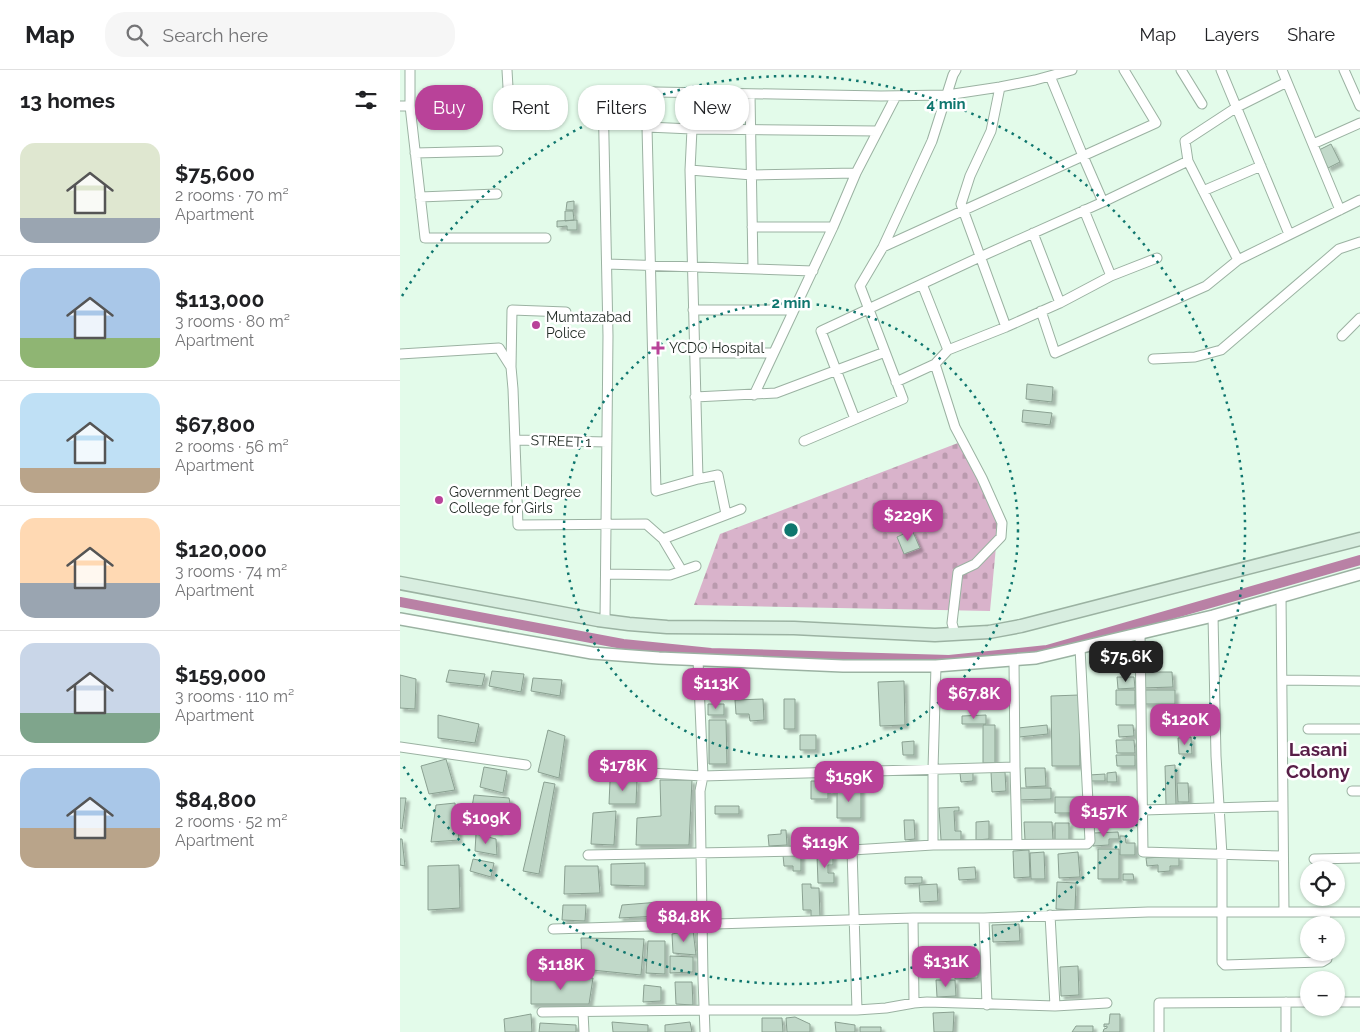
<!DOCTYPE html>
<meta charset="utf-8">
<style>
body{margin:0;font-family:Raleway,sans-serif;background:#f6f6f6;color:#202124;height:100vh;display:flex;flex-direction:column;font-size:19px;white-space:nowrap}
*{box-sizing:border-box;margin:0}
p{font-size:16px;color:#757577}
.icon{flex:none;width:28px;height:28px;fill:none;stroke:currentColor;stroke-width:2;stroke-linecap:round;stroke-linejoin:round}
.map{position:relative;flex:1;overflow:hidden}
.sheet{display:flex;flex-direction:column;background:#fff;width:400px}
.sheet>*{flex:none}
.hud{position:absolute;left:15px;top:15px;width:475px;height:45px;display:flex;gap:10px}
.controls{position:absolute;left:900px;top:791px;display:grid;gap:10px}
.controls a{display:grid;place-items:center;width:45px;height:45px;border-radius:50%;background:#fff;box-shadow:0 1px 4px #0004;font-size:25px}
.price{position:absolute;translate:-50% -42px;padding:0 11px;border-radius:10px;background:#b94299;color:#fff;font-size:16px;line-height:32px;filter:drop-shadow(0 1px 2px #0008)}
.price::after{content:'';position:absolute;left:50%;top:30px;width:15px;height:11px;margin-left:-8px;background:inherit;clip-path:polygon(0 0,100% 0,50% 100%)}
.price.active{background:#222;color:#fff}
ul{padding:0;list-style:none}
li{display:flex;align-items:center;gap:15px;height:125px;padding:0 20px}
li+li{border-top:1px solid #e0e0e0}
li span{display:grid;place-items:center;flex:none;width:140px;height:100px;border-radius:15px;color:#555}
li>.icon{margin-inline-start:auto}
span .icon{width:60px;height:60px;fill:#fffc;stroke-width:1}
li b{font-size:21px}
h2{display:flex;justify-content:space-between;align-items:center;height:60px;padding:0 20px;font-size:21px}
.tag{padding:0 18px;border-radius:20px;background:#fff;box-shadow:0 1px 4px #0004;font-size:18px;line-height:45px}
.tag.active{background:#b94299;color:#fff}
header{display:flex;align-items:center;gap:30px;box-sizing:border-box;height:70px;padding:0 25px;background:#fff;border-bottom:1px solid #e0e0e0}
header strong{font-size:24px}
nav{display:flex;gap:28px;margin-inline-start:auto;font-size:18px}
.search{width:350px;height:45px;background:#f6f6f6;display:flex;align-items:center;gap:12px;box-sizing:border-box;padding:0 18px;border-radius:20px;color:#757577;font-size:19px}
main{display:flex;flex:1;min-height:0}
.map>svg:first-child{display:block}
</style>
<header>
<strong>Map</strong>
<div class="search"><svg class="icon" aria-label="search" viewBox="0 0 24 24"><circle cx="10" cy="10" r="6"/><path d="M15 15l6 6"/></svg>Search here</div>
<nav><a>Map</a><a>Layers</a><a>Share</a></nav>
</header>
<main>
<section class="sheet">
<h2>13 homes<svg class="icon" aria-label="filters" viewBox="0 0 24 24"><path d="M4 7h16M4 17h16"/><circle cx="9" cy="7" r="2"/><circle cx="15" cy="17" r="2"/></svg></h2>
<ul>
<li><span style="background:linear-gradient(#dfe7d0 75%,#9aa5b1 0)"><svg class="icon" aria-label="home" viewBox="0 0 24 24"><path d="M3 11l9-7 9 7M6 9v11h12V9"/></svg></span><div><b>$75,600</b><p>2 rooms · 70 m²</p><p>Apartment</p></div></li>
<li><span style="background:linear-gradient(#a9c7e8 70%,#8fb573 0)"><svg class="icon" aria-label="home" viewBox="0 0 24 24"><path d="M3 11l9-7 9 7M6 9v11h12V9"/></svg></span><div><b>$113,000</b><p>3 rooms · 80 m²</p><p>Apartment</p></div></li>
<li><span style="background:linear-gradient(#bfe0f5 75%,#b9a48a 0)"><svg class="icon" aria-label="home" viewBox="0 0 24 24"><path d="M3 11l9-7 9 7M6 9v11h12V9"/></svg></span><div><b>$67,800</b><p>2 rooms · 56 m²</p><p>Apartment</p></div></li>
<li><span style="background:linear-gradient(#ffd9b3 65%,#9aa5b1 0)"><svg class="icon" aria-label="home" viewBox="0 0 24 24"><path d="M3 11l9-7 9 7M6 9v11h12V9"/></svg></span><div><b>$120,000</b><p>3 rooms · 74 m²</p><p>Apartment</p></div></li>
<li><span style="background:linear-gradient(#c9d6e8 70%,#7fa58c 0)"><svg class="icon" aria-label="home" viewBox="0 0 24 24"><path d="M3 11l9-7 9 7M6 9v11h12V9"/></svg></span><div><b>$159,000</b><p>3 rooms · 110 m²</p><p>Apartment</p></div></li>
<li><span style="background:linear-gradient(#a9c7e8 60%,#b9a48a 0)"><svg class="icon" aria-label="home" viewBox="0 0 24 24"><path d="M3 11l9-7 9 7M6 9v11h12V9"/></svg></span><div><b>$84,800</b><p>2 rooms · 52 m²</p><p>Apartment</p></div></li>
</ul>
</section>
<div class="map">
<svg width="960" height="962" viewBox="0 0 960 962">
<defs>
<pattern id="cemetery-stones" width="16" height="16" patternUnits="userSpaceOnUse" patternTransform="scale(1.25)"><rect width="16" height="16" fill="#d9b3cb"/><path d="M2 7V4a2 2 0 0 1 4 0v3zM10 15v-3a2 2 0 0 1 4 0v3z" fill="#ba9aae"/></pattern>
<filter id="shadow"><feDropShadow dx="3.5" dy="3.5" stdDeviation="1" flood-color="#0004"/></filter>
</defs>
<rect width="100%" height="100%" fill="#e3fbea"/>
<path fill="url(#cemetery-stones)" d="M558,373L599,444L590,541L294,535L320,464Z"/>
<g fill="none" stroke-linecap="round" stroke-linejoin="round">
<path stroke="#b981a5" stroke-width="10" d="M0,532L223,574L311,583L549,590L647,580L960,490"/>
</g>
<path fill="#c1d9c9" stroke="#8aa091" filter="url(#shadow)" d="M931,74L940,92L928,98L919,80Z
M174,131V140H166L167,132Z
M165,141H173L174,150L165,151Z
M177,150V160H167V156L157,157V151Z
M627,314L653,317L652,332L626,329Z
M623,340L652,343L650,355L622,352Z
M512,460L520,478L504,484L497,467Z
M49,600L85,604L82,616L46,612Z
M92,601L124,604L121,622L89,616Z
M742,602H772L773,617L742,618Z
M0,605L16,609L15,639L0,638Z
M717,607H734L735,618L718,619Z
M133,608L162,610L160,626L131,621Z
M504,611L505,655L480,656L478,612Z
M716,620H735V635H716Z
M743,620H775V634H743Z
M679,625L680,696H652L651,626Z
M363,629L364,650L350,651L349,644H336L335,630Z
M384,629H395V659H384Z
M308,634H324V645H308Z
M38,645L79,654L75,673L38,668Z
M586,645V654H562V646Z
M309,650H326L327,694H309Z
M583,655H595V693H583Z
M647,655L648,664L619,667L618,658Z
M718,655H733L734,666L719,667Z
M148,660L165,666L159,708L138,702Z
M400,665H416V680H400Z
M791,667L792,684H779L778,668Z
M716,670H734L735,683H717Z
M514,671V685H503L502,672Z
M716,685H735V696H717Z
M46,689L55,720L29,724L21,696Z
M775,695L776,735H766L765,696Z
M84,697L107,701L103,723L80,717Z
M625,698H645L646,716L626,717Z
M573,702V711L561,712L560,703Z
M591,702H605L606,721L592,722Z
M716,702L717,712H707V703Z
M705,704V711H690L689,705Z
M427,707H434V723L428,722V729H411V711H427Z
M237,710L236,734H209L210,711Z
M260,710H292L289,775H236L237,748L261,746Z
M144,712L155,714L139,804L123,801Z
M777,713H788L789,732H778Z
M444,717H461V748H437V722H444Z
M618,718H651V729L618,730Z
M74,725L109,728L112,743L72,737Z
M655,727H682V743H655Z
M0,728H6L2,759L0,758Z
M716,731V740L704,741L703,732Z
M55,733L59,770L31,772L36,735Z
M723,735H735V747H724Z
M315,736H339V744H315Z
M559,737V741H554L555,761H561V770H541L539,738Z
M216,741L214,775L191,774L193,743Z
M82,745L103,747L99,762L80,757Z
M504,750H514L515,769L505,770Z
M589,751V769L576,770V752Z
M624,752H652L653,770H625Z
M655,753H669V770L655,771Z
M381,760H386L387,775L369,776L368,765L381,764Z
M718,762L719,769H709V775L693,776V763Z
M76,764L96,769L97,785L75,781Z
M720,766H725L726,773H735V785H720Z
M0,769H2L5,796L0,795Z
M698,779H719V809H698Z
M629,780L630,807L614,808L613,781Z
M644,782L645,809H631L630,783Z
M678,782L680,807L659,808L658,784Z
M383,785H401V801H393V796H384Z
M417,785H433V795H428V803H434V813H418Z
M779,786V796H770V801L758,802V795L747,796L746,788Z
M73,789L94,793L91,807L70,801Z
M245,793V816L211,815V794Z
M59,795L60,838L28,840V796Z
M165,796H198L200,823L164,824Z
M575,797L576,809L559,810L558,798Z
M723,804H733L734,810H723Z
M505,807H522V813L505,814Z
M657,812L676,813L675,840L656,839Z
M402,814H411V818H419L420,846H411V840H403Z
M537,814L538,831L520,832L519,815Z
M260,832V846L219,848L222,835Z
M163,835H186L185,851L162,850Z
M619,854L620,871L593,872L592,855Z
M293,860L296,885L273,883L272,864Z
M181,868L244,869L241,905L182,899Z
M248,871H265V904L246,903Z
M270,886L293,887V902L270,903Z
M578,892V908L555,909V893Z
M678,896L679,925L661,926L660,897Z
M131,907L193,908L189,934H131Z
M536,910H555L556,926L537,927Z
M275,912H292L293,935L276,934Z
M244,915L261,917V931L243,932Z
M554,942L553,962H534L533,943Z
M131,944L132,962H105L104,949Z
M710,944H720V962H703L704,959L707,958V956L704,957V954H709Z
M395,947L410,954V962H387L386,948Z
M362,948H382L383,962H362Z
M212,952L248,955V962H213Z
M290,952L292,962H265V955Z
M435,952L455,955V962H436Z
M140,953L176,955V962H139Z
M676,956H693V962H672Z
M460,957H481V962H460Z"/>
<g fill="none" stroke-linecap="round" stroke-linejoin="round">
<g stroke="#9bb2a2" stroke-width="11">
<path id="minor" d="M10,0V36
M107,0L109,35
M781,0L802,34
M821,0L889,164
M882,0L940,140
M944,0L960,36
M650,6L683,86L756,53L724,0
M887,12L837,37L785,71L788,91L838,190L960,130
M600,17L591,61L570,106L561,134L606,257L660,233L711,206L757,188
M350,24L353,199
M0,36H10L25,168H146
M292,59L290,100L298,409L256,421L247,57L292,59L477,61
M913,74L960,53
M15,83L98,81
M290,100L352,105L456,103
M803,121L861,96
M20,127L97,124
M703,132L788,91
M684,140L711,206
M352,157H433
M633,163L660,233
M207,194L413,201
M522,214L548,280
M293,240H394
M641,241L655,283L806,216L838,190
M942,266L960,248
M294,283H373
M0,284L99,278L111,297L113,319L118,455L246,454L263,469L282,501
M753,289L795,287L821,280L939,179L960,172
M535,294L555,357L582,408L602,453L601,467L575,494L558,502L552,553L555,564
M111,297L112,240L166,242
M496,312L535,294L548,280L606,257
M354,325L433,157L456,103L496,26
M295,327L376,323L485,282
M455,349L421,261L580,187L703,132L683,86L483,177
M115,370L207,372
M404,371L503,329L460,216L483,177L532,71L553,5L556,0
M298,409L318,405L326,444
M263,469L341,439
M206,504L270,505L296,496
M881,526L884,842
M813,546L816,686L822,785V892L825,895L922,892L927,889V882
M205,551L208,266L203,21L481,26L547,25L600,17L635,10L672,0
M740,564L743,782L883,786
M614,590L615,697L617,774
M882,610L960,611
M908,659H960
M0,677L126,695
M213,701L303,706L298,590
M952,721H960
M743,740L883,736
M533,775V699L536,596
M452,780L457,940
M188,785L452,780L533,775L687,774L690,771L680,578
M914,789L960,788
M925,842L926,855
M650,845L655,936
M513,848L514,933
M584,848L587,935
M153,859L513,848H584L748,842H960
M936,932H960
M142,942L304,940H457L486,938L514,933L527,932L655,936L707,933
M183,942L184,962
M305,962L303,909L300,721L303,706L615,697
M759,962V933L909,932
M886,962V932"/>
</g>
<g stroke="#9bb2a2" stroke-width="14">
<path id="tertiary" d="M0,549L192,583L259,588L443,596H536L636,588L813,546L960,504"/>
</g>
<g stroke="#9bb2a2" stroke-width="15">
<path id="secondary" d="M0,513L198,550L229,554L267,557L394,558L535,565L589,562L621,556L960,469"/>
</g>
<use href="#minor" stroke="#fff" stroke-width="9"/>
<use href="#tertiary" stroke="#fff" stroke-width="11"/>
<use href="#secondary" stroke="#d8eee0" stroke-width="12"/>
</g>
<g fill="none" stroke="#0f766e" stroke-width="2.5" stroke-dasharray="2.5 5">
<circle cx="391" cy="460" r="227"/>
<path d="M2 226A454 454 0 1 1 2 694"/>
</g>
<g fill="#b94299" stroke="#fff" stroke-width="2">
<circle cx="136" cy="255" r="5"/>
<path d="M255.5 270.5h5v5h5v5h-5v5h-5v-5h-5v-5h5z"/>
<circle cx="39" cy="430" r="5"/>
</g>
<g text-anchor="middle" stroke-width="5" stroke-linejoin="round" paint-order="stroke">
<g font-size="14" fill="#1f2822" stroke="#fff" text-anchor="start">
<text x="146" y="252">Mumtazabad<tspan x="146" dy="16">Police</tspan></text>
<text x="269" y="283">YCDO Hospital</text>
<text x="49" y="427">Government Degree<tspan x="49" dy="16">College for Girls</tspan></text>
</g>
<g font-size="14" fill="#1f2822" stroke="#fff">
<text transform="translate(161 371) rotate(2)" y="5">STREET 1</text>
</g>
<g font-size="19" font-weight="bold" fill="#571e47" stroke="#fff">
<text x="918" y="686">Lasani<tspan x="918" dy="22">Colony</tspan></text>
</g>
</g>
<circle cx="391" cy="460" r="8" fill="#0f766e" stroke="#fff" stroke-width="2.5"/>
<g font-size="15" text-anchor="middle" font-weight="bold" fill="#0f766e" stroke="#fff" stroke-width="5" stroke-linejoin="round" paint-order="stroke">
<text x="546" y="39">4 min</text>
<text x="391" y="238">2 min</text>
</g>
</svg>
<div class="controls">
<a><svg class="icon" aria-label="locate" viewBox="0 0 24 24"><circle cx="12" cy="12" r="6"/><path d="M12 2v4M12 18v4M2 12h4M18 12h4"/></svg></a>
<a>+</a>
<a>−</a>
</div>
<b class="price" style="left:508px;top:472px">$229K</b>
<b class="price active" style="left:726px;top:613px">$75.6K</b>
<b class="price" style="left:316px;top:640px">$113K</b>
<b class="price" style="left:574px;top:650px">$67.8K</b>
<b class="price" style="left:785px;top:676px">$120K</b>
<b class="price" style="left:223px;top:722px">$178K</b>
<b class="price" style="left:449px;top:733px">$159K</b>
<b class="price" style="left:704px;top:768px">$157K</b>
<b class="price" style="left:86px;top:775px">$109K</b>
<b class="price" style="left:425px;top:799px">$119K</b>
<b class="price" style="left:284px;top:873px">$84.8K</b>
<b class="price" style="left:546px;top:918px">$131K</b>
<b class="price" style="left:161px;top:921px">$118K</b>
<div class="hud">
<a class="tag active">Buy</a>
<a class="tag">Rent</a>
<a class="tag">Filters</a>
<a class="tag">New</a>
</div>
</div>
</main>
